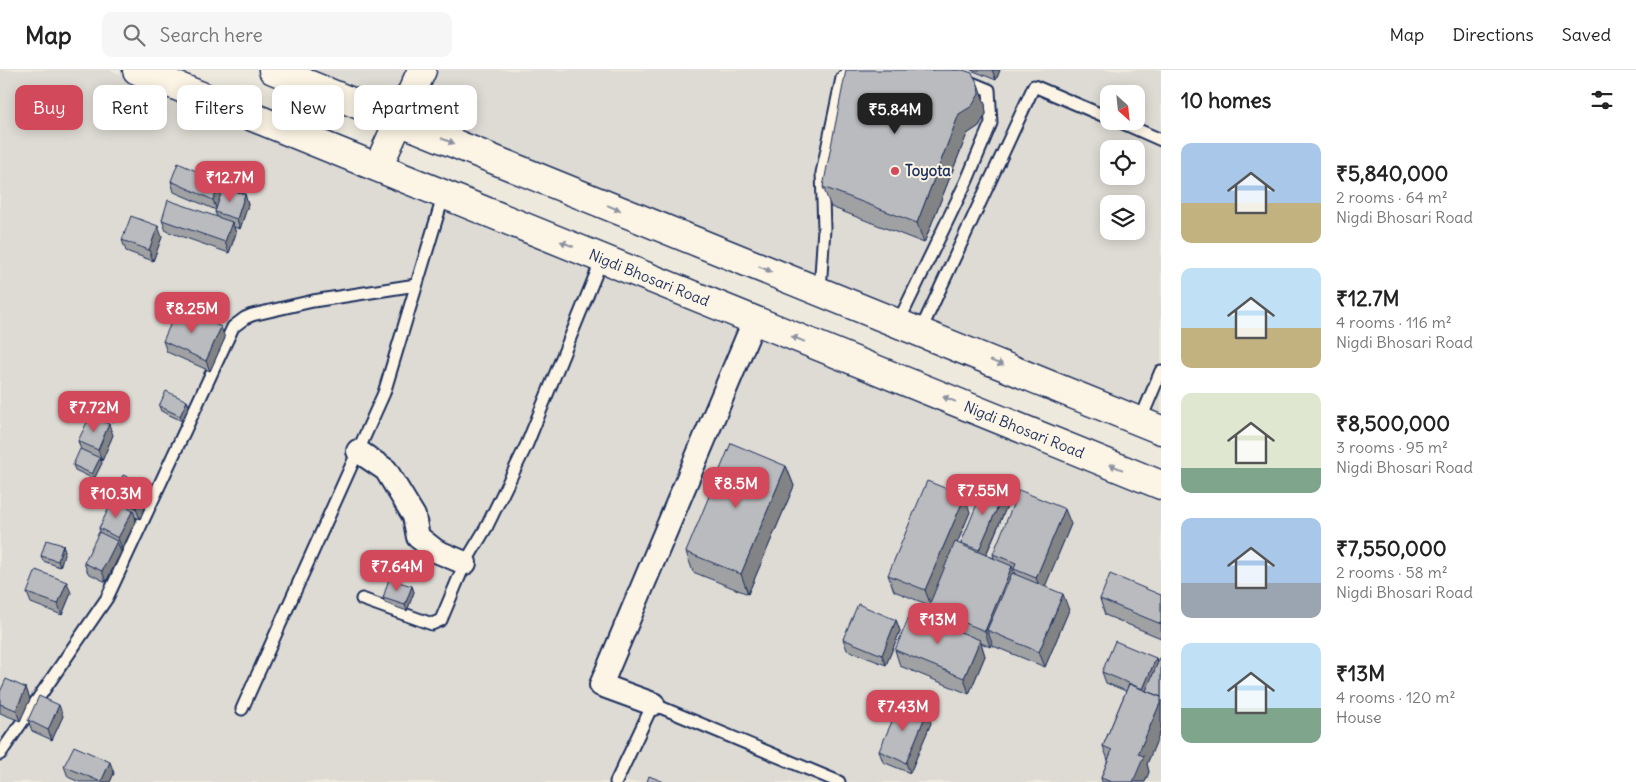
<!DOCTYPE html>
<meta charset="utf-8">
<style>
body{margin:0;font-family:Delius,sans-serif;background:#f6f6f6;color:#222;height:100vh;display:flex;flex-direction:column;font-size:19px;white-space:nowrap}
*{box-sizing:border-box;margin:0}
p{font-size:16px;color:#767676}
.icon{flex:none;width:28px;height:28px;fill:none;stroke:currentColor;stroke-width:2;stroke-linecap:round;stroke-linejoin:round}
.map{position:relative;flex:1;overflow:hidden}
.sheet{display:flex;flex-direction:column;background:#fff;width:475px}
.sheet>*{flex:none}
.hud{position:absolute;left:15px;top:15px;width:475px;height:45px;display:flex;gap:10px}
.needle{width:32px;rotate:153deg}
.tools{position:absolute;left:1100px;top:15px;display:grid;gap:10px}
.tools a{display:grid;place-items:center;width:45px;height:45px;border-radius:10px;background:#fff;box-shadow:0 2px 12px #0003;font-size:25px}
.price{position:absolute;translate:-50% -42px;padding:0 11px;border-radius:10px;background:#d1495b;color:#fff;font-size:16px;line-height:32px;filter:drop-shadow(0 1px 2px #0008)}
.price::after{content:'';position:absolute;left:50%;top:30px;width:15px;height:11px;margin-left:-8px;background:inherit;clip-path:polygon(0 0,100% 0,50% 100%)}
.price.selected{background:#222;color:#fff}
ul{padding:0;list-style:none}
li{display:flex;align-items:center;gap:15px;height:125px;padding:0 20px}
li span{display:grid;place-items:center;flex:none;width:140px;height:100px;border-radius:10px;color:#555}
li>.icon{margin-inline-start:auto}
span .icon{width:60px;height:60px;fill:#fffc;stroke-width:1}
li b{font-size:21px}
h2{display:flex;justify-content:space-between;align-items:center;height:60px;padding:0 20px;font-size:21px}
.pill{padding:0 18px;border-radius:10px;background:#fff;box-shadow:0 2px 12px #0003;font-size:18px;line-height:45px}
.pill.selected{background:#d1495b;color:#fff}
header{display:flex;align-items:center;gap:30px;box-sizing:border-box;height:70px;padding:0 25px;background:#fff;border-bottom:1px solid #e0e0e0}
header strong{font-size:24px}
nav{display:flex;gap:28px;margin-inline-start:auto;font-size:18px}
.search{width:350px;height:45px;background:#f6f6f6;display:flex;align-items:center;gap:12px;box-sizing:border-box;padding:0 18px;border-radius:10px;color:#767676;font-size:19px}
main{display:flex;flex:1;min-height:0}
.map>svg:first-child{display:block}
</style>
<header>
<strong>Map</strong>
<div class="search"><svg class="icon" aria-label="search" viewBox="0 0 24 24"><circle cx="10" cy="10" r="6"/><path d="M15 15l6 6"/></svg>Search here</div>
<nav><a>Map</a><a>Directions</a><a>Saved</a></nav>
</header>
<main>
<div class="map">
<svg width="1161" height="712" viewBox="0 0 1161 712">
<rect width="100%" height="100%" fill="#eee9dd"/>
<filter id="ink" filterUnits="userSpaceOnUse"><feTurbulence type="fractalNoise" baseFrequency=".02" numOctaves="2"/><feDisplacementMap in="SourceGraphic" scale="10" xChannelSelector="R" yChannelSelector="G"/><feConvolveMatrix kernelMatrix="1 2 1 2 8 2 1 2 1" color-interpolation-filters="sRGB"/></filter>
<g filter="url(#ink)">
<path fill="#dedbd4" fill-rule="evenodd" d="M0,0H110L1161,421V712H0Z
M295,0H1161V350ZM1109,24H1136V51H1109ZM1109,79H1136V106H1109ZM1109,134H1136V161H1109Z"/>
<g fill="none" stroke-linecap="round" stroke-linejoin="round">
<g stroke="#1b2f5e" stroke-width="15">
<path id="service" d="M1118,51L1161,70
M820,221L824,158L822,103L842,8L849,0
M898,253L967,110L991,53L989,20L940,0
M920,262L1034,16L1109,48
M1140,351L1161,301
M362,529L432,554L441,550L465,493L486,458L527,374L602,189
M242,639L384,323L444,124
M0,684L107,528L233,257L245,248L252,245L313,231L416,215
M616,712L653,634L839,712"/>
</g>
<g stroke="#1b2f5e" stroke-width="26">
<path id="minor" d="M358,381L386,400L414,446L418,467L436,481L465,493
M653,634L601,615L754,251"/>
</g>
<g stroke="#1b2f5e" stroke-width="31">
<path id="tertiary" d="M378,97L422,0"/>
</g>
<g stroke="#1b2f5e" stroke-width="31">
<path id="primary" d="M137,0L1161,415
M273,0L1161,360"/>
</g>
<use href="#service" stroke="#fcf5e5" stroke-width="11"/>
<use href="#minor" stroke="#fcf5e5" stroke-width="22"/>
<use href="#tertiary" stroke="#fcf5e5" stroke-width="28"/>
<use href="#primary" stroke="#fcf5e5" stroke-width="28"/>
</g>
<path fill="#a0a1a3" stroke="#1b2f5e" d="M971,0H1000L996,10Z
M985,34L986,44L979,56L967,64L924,173L831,137L823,117Z
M171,111L223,118L245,124L248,135L240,159L234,157L236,163L229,183L166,161L162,150L217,147L215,142L216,140L174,122Z
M162,167L153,191L126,181L122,170Z
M225,268L210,301L167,282L163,271Z
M187,331L189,336L182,351L161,341L159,336Z
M118,332L120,338L114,352L96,344L94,338Z
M113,365L102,391L100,390L102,393L94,409L75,400L73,395L81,380L78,371Z
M786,396L794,416L748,524L693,502L686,482Z
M150,426L140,449L135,447L136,450L122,479L119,477L121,482L106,512L88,503L84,493L100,463L99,458L114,430L113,427Z
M1009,431L986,485L994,488L993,484L1071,454L1045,516L1069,540L1045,597L993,576L992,573L990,577L981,573L985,586L969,624L900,596L895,580L933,551L928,538L929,535L894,521L888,505L970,442L957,473L961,475V473Z
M63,475L65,481L60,497L43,491L41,486Z
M412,516L414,522L407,541L385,533L383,528Z
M27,523H71L62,545L31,533Z
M1161,525V568L1105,545L1100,529Z
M896,550L900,561L886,595L847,580L843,569Z
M1161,586V660L1147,694L1149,702L1145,712H1102L1101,708L1108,690L1103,676L1126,621L1106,613L1102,602L1156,588L1158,593Z
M26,618L30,629L20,651L0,643V622Z
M63,646L52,670L32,661L28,650Z
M931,653L910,703L883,692L879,681Z
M64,696L114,703L110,712H79L68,707Z"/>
<path fill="#828385" stroke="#1b2f5e" d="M992,0H1000L996,10Z
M978,14L985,34L986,44L979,56L967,64L924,173L917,153L959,44Z
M221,112L225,123L217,141L213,130Z
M245,124L248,135L240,159L237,149Z
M232,152L236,163L229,183L225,172Z
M158,156L162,167L153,191L149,180Z
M221,257L225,268L210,301L206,291Z
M187,331L189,336L182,351L180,346Z
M118,332L120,338L114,352L112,346Z
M109,354L113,365L102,391L98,380Z
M100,388L102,393L94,409L92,404Z
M786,396L794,416L748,524L741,504Z
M146,415L150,426L140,449L136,438Z
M1005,420L1009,431L983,491L979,480Z
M965,426L970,442L931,536L925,520Z
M1065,439L1071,454L1042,524L1036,508Z
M133,440L136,450L122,479L118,468Z
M117,471L121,482L106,512L102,501Z
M63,475L65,481L60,497L58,491Z
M1012,496L1018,511L987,560L992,573L990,577L985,561Z
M67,512L71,523L62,545L58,534Z
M412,516L414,522L407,541L405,535Z
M1063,524L1069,540L1045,597L1039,582Z
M896,550L900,561L886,595L882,585Z
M980,570L985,586L969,624L964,608Z
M1156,588L1160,599L1147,630L1143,619Z
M26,618L30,629L20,651L16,640Z
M1161,631V660L1147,694L1149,702L1145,712H1133L1138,684Z
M59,635L63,646L52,670L48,660Z
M927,642L931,653L910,703L906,693Z
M110,692L114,703L110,712H101Z"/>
<path fill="#babbbe" stroke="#1b2f5e" d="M846,0H963L972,3L978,14L979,24L972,36L959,44L917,153L823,117Z
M178,93L221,112L213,130L171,111Z
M223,118L245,124L237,149L215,142Z
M168,130L232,152L225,172L162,150Z
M131,146L158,156L149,180L122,170Z
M178,237L221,257L206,291L163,271Z
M166,321L187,331L180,346L159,336Z
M101,324L118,332L112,346L94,338Z
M90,346L109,354L98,380L78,371Z
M731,373L786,396L741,504L686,482Z
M80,379L100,388L92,404L73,395Z
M123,405L146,415L136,438L113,427Z
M927,411L965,426L925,520L888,505Z
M986,412L1005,420L979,480L961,473Z
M1019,420L1065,439L1036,508L1014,499L1016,493L993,484Z
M113,430L133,440L118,468L99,458Z
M99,462L117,471L102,501L84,493Z
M46,470L63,475L58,491L41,486Z
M955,472L1012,496L985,561L928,538Z
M36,500L67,512L58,534L27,523Z
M1012,503L1063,524L1039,582L987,560Z
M1110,504L1161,525V554L1100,529Z
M389,509L412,516L405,535L383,528Z
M858,534L896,550L882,585L843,569Z
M911,542L980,570L964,608L895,580Z
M1115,571L1156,588L1143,619L1102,602Z
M1161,585V627L1146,621Z
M6,609L26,618L16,640L0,634V622Z
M1129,614L1161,627V631L1138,684L1144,686L1133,712H1112L1101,708L1112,680L1103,676Z
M39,626L59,635L48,660L28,650Z
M901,631L927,642L906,693L879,681Z
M74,676L110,692L101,712L64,696Z
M649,706L664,712H647Z"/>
<defs><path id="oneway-solid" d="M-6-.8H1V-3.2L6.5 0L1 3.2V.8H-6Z" transform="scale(1.25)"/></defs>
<g fill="#8c92a2">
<use href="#oneway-solid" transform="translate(448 71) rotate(22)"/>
<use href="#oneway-solid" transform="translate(614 138) rotate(22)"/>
<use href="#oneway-solid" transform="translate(567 174) rotate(-158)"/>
<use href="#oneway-solid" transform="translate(765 199) rotate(22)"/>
<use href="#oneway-solid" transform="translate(798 269) rotate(-158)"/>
<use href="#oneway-solid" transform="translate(997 293) rotate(22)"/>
<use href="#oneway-solid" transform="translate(949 329) rotate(-158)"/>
<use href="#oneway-solid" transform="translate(1116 397) rotate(-158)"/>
</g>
</g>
<circle fill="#d1495b" stroke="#fcf5e5" stroke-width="2" cx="895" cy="101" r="5"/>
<g text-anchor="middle" stroke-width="4" stroke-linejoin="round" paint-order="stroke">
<g font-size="15" font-weight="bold" fill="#1b2f5e" stroke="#fcf5e5" text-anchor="start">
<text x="905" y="106">Toyota</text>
</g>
<g font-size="15" fill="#1b2f5e" stroke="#fcf5e5">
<text transform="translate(649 208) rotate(22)" y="5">Nigdi Bhosari Road</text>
<text transform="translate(1024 360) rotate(22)" y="5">Nigdi Bhosari Road</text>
</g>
</g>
</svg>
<div class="tools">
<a><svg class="needle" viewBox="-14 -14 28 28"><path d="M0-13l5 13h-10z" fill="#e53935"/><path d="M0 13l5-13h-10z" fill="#767676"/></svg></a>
<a><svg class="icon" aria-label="locate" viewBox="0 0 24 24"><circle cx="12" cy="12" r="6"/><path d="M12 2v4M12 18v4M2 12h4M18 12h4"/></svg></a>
<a><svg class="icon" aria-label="layers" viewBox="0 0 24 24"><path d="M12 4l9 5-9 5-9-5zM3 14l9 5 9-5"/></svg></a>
</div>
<b class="price selected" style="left:895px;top:65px">₹5.84M</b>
<b class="price" style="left:230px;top:133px">₹12.7M</b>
<b class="price" style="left:192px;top:264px">₹8.25M</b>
<b class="price" style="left:94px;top:363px">₹7.72M</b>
<b class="price" style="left:736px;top:439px">₹8.5M</b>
<b class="price" style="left:983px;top:446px">₹7.55M</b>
<b class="price" style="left:116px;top:449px">₹10.3M</b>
<b class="price" style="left:397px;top:522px">₹7.64M</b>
<b class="price" style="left:938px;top:575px">₹13M</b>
<b class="price" style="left:903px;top:662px">₹7.43M</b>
<div class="hud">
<a class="pill selected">Buy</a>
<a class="pill">Rent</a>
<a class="pill">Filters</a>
<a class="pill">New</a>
<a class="pill">Apartment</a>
</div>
</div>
<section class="sheet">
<h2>10 homes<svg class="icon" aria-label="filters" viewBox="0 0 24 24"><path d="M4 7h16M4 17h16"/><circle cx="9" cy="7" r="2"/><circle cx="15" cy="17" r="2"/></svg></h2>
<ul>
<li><span style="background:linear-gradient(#a9c7e8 60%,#c2b280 0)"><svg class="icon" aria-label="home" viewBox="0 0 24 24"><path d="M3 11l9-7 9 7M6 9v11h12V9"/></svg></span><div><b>₹5,840,000</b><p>2 rooms · 64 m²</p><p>Nigdi Bhosari Road</p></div></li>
<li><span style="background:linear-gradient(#bfe0f5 60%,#c2b280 0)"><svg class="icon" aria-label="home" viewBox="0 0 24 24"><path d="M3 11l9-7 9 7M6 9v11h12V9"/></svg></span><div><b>₹12.7M</b><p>4 rooms · 116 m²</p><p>Nigdi Bhosari Road</p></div></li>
<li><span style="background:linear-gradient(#dfe7d0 75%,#7fa58c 0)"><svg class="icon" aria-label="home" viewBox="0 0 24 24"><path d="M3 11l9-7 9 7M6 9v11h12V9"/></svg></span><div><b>₹8,500,000</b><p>3 rooms · 95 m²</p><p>Nigdi Bhosari Road</p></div></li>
<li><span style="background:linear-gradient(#a9c7e8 65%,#9aa5b1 0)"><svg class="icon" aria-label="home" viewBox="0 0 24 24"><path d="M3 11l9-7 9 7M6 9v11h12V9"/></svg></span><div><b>₹7,550,000</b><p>2 rooms · 58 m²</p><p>Nigdi Bhosari Road</p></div></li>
<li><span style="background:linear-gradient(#bfe0f5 65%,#7fa58c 0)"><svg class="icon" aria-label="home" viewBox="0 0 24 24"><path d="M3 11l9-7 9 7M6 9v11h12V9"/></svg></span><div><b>₹13M</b><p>4 rooms · 120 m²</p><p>House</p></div></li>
</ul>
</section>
</main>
